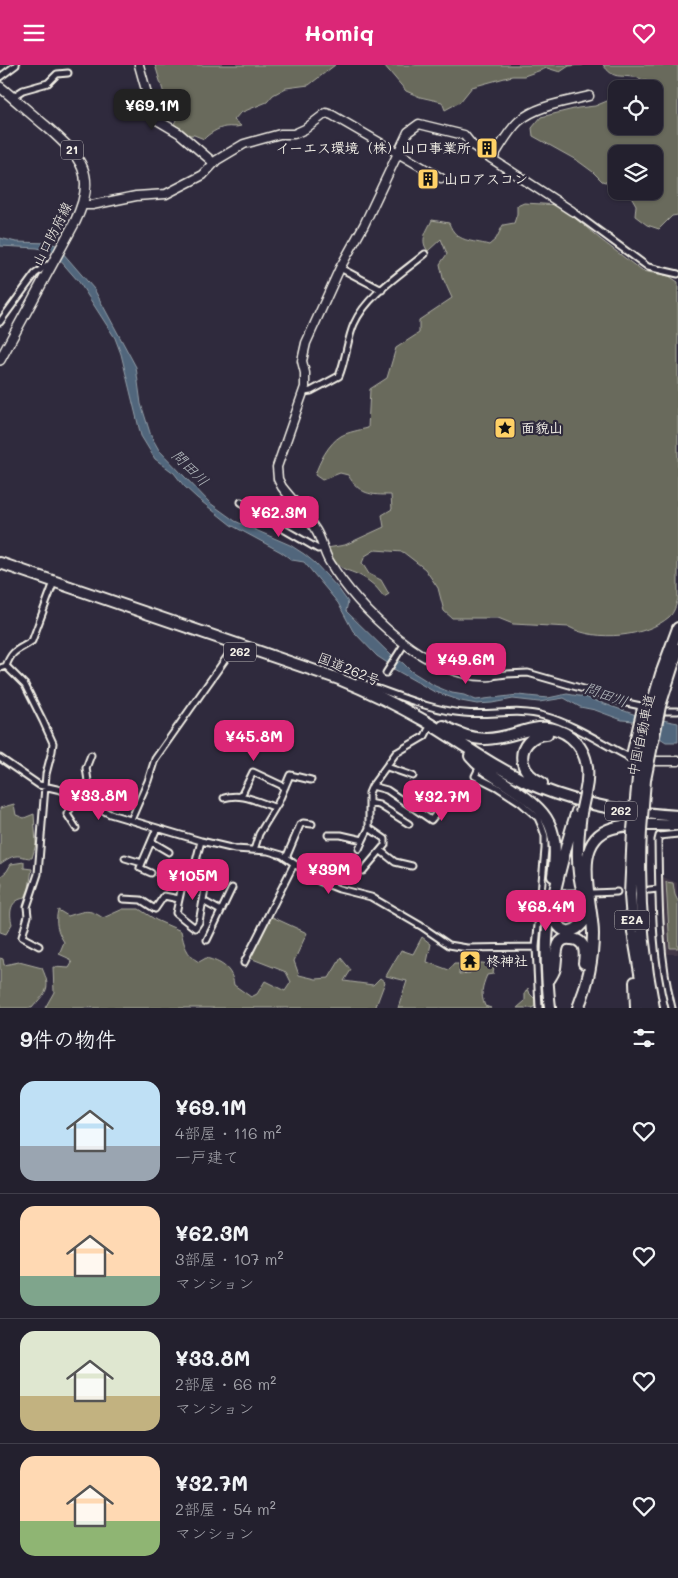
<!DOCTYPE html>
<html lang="ja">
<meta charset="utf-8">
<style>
body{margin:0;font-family:Mali,"Klee One",sans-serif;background:#2f2d3a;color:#f1f3f6;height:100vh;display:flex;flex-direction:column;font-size:19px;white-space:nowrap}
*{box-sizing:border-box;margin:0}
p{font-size:16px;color:#a3a3aa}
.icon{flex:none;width:28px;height:28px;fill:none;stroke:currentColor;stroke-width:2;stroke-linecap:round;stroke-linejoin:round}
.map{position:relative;height:943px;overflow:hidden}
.side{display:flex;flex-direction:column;background:#23202e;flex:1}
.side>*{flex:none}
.tools{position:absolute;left:608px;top:15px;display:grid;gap:10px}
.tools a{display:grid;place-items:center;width:55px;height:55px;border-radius:10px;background:#23202e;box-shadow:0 1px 4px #0004,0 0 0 1px #403e4a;font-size:25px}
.price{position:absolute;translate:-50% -42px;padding:0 11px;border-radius:10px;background:#db2777;color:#fff;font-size:16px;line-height:32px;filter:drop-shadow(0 1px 2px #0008)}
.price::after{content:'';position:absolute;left:50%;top:30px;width:15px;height:11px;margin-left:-8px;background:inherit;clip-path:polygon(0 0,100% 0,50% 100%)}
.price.selected{background:#222;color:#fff}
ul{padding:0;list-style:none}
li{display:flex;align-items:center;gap:15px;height:125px;padding:0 20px}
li+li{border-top:1px solid #403e4a}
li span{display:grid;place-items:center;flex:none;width:140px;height:100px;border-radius:15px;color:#555}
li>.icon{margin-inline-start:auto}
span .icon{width:60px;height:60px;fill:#fffc;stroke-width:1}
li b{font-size:21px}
h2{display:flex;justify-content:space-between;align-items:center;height:60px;padding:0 20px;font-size:21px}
header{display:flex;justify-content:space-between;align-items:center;height:65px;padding:0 20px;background:#db2777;color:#fff;font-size:22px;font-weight:700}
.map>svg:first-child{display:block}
</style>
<header><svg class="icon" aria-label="menu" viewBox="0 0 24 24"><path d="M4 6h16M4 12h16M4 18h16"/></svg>Homiq<svg class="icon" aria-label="heart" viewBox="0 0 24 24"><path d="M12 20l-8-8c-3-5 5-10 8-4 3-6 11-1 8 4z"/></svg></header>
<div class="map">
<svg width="678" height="943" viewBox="0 0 678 943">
<rect width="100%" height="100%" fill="#2f2a3d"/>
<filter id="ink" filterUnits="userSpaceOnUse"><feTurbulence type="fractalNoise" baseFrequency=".02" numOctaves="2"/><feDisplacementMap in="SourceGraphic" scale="10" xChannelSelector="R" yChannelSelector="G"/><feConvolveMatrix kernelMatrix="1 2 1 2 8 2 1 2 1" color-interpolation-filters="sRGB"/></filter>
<g filter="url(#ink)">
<path fill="#423846" d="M663,812L677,818L678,889H667L664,860Z"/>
<path fill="#696a5b" stroke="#aeaea2" d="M155,0H335L309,20L286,23L273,30L267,37L240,48L234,55L241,61C235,63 231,61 225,62C219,63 208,69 204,74L194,70H189L174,59L176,55L165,32Z
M384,0H583L569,1L560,7L547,3L524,11H512L472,22L460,37L445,45L442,37L420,32L406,26Z
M603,0H678V150L672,151L659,164L647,160L635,151L636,140L628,126H654V89H616V120L602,116L593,107L578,96L533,71L532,63L541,52L578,43L595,41L607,36L616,37V61H654L653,19C646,16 639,12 632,12C617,10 614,14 603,0Z
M524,138L560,140L600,174L642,206L669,211L678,217V534C676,540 674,548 669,552C646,572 596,577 569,562L513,559L498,553H452L444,546L438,523L425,504L403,487L375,485L365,491L362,498L369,509L381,515L389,529L384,532C380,527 376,521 370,517C350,501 341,512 327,483L345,480L384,462L382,450L392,444L391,430C370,430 360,430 348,410L340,408L322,415L315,410C319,397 329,378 341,371C348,367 360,365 368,363L370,324L387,313L396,283L419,268V255L452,233L443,213L440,199L447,189L441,174L428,186C419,175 427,166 432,155L449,158C456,178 472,175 489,180L496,174L503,160L514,158L517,149V141Z
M14,739L16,750L24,753L34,749L36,779L32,793C27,793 24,792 20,791C12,790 6,795 0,799V743Z
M24,797V803L32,804L29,823L25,833C10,835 9,847 12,859L6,869L0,867V833L2,819L0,816V812L7,806L11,799Z
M666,817L673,818L675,830L678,836V883H670Z
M123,844H139L156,855L181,866C184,879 186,890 199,897L206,893C221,897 232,903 234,920L251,932L257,929L265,916L285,926L291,917L286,907L250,893L270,851L307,868L294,896L299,910L316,914L329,913L341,893L351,905L344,916L373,920L380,913L385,917L376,941L378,943H45L54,927L53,902L69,903L72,898L68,893L59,889L64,877C57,866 55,857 58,845L68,851C85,846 88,843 103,853Z
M422,872L431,879L427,897L449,905L454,899H460L459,909L470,908L474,898H483L494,901L493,909L487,910C482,922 480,929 485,941L491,943H398L407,916L386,911L401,885L413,889Z
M0,893L3,894L4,900L19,897L42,903C52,925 46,926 32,943H0Z
M528,923L530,929L535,934V941L532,943H517L525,936V928Z"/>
<path fill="#51667c" stroke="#929ea7" d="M0,173L16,177L50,178L56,180L94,224L136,302L141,339L151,371L159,385L210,438L235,456L290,480L304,489L315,498L338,523L348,537L346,546L393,592L403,598L411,606L435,621L452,628L464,630L476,635L518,630L548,633L567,629L585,632L636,650L678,658V677H666L634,656L622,655L595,645L580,642L564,633L539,637L513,634L492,638L477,639L461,636L433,626L392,603L389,599L377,591L353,566L338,538L304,497L292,495L281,487L231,460L197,433L184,421L174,408L155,394L141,371L121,289L115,273L79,217L52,186L37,183L0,181Z"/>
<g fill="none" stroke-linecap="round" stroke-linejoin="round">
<g stroke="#f4f1e8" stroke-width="9">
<path id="street" d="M0,12L16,0
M12,32L23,25L48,18L57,9L68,8
M572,146L648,202L678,209
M340,203L382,225
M0,257L35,209L47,200L50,203
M304,327L311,326L339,311C346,294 347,275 354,259C366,231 402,208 425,189
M241,437L259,450L318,484L322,483
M6,601L25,620L43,656L53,678L52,686L46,709L38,809L27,842L28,851L22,872L39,881
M0,603L6,601C13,583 18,586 32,576L54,517
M386,608L405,578
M358,617C393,628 428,645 464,648C491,651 518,643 544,651C574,659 601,678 629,692L641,641L622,637L594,627L528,608L507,609L491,611
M641,641L663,646H678
M0,693L39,720L61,725L77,733
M387,702L413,711
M372,721L396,688L425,671L428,665
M241,731L253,707L285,722
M78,732L110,749L201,776L235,784L268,786L282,790L319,816L339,824L371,832L421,861L449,880L467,883L536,882L545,784V771L542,762L538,753L520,737L497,722L475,711L480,701
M224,733C241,727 258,737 274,742
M131,755L148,716L155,694L229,589L234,578
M409,759L379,740L369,738V728L372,721L387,725L431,755L441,743L438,735
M76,763L67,749L88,716L86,703L91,690
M328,770H341L363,775L369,763V738
M152,777L169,787
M359,784L363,775
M254,785L259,769L278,738L290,710L311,715
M381,786L395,797L412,801
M125,793L142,798L157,763
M286,793L300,760L303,758L312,759
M142,798L140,803L151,808
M194,804L186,803L176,848L195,863L199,857L208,808L194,804L201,776
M363,806L385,780V774L369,763
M649,825L658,824
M558,828H579
M593,828L617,827
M123,834L141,835L155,844L164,831L179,834
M203,836L221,846L207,875
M221,846L232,823
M536,882L539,943
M244,898L294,799
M672,943C658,888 659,832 658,775L659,771L678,769"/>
</g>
<g stroke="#f4f1e8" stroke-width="11">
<path id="secondary" d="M139,0L151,43L157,55L179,68L214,98
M492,94C500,82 508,66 519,56C538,40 566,37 589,31
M83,140H92L136,131L166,129L203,110L217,95L244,79L280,69H294L305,64L326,48L332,50L441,113
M491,611C430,615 358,545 329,496C323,486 322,474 315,464C306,449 293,436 282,422L278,414L277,402L305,322V308L302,296L306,278L340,203L364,160L408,67L419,59L464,70L472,80L492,94L572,146
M629,692L648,696H678"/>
</g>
<g stroke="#f4f1e8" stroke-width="12">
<path id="primary" d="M0,22C16,35 31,49 47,62C82,93 98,110 75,157L0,295"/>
</g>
<g stroke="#f4f1e8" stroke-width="14">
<path id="highway" d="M0,498L339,614C369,626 397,640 425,656C463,679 499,706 540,723C585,741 630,748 678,751
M652,640L661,609L678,563
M660,641L678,584
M443,661C456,668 470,674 486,674C505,674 521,665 539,663C563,660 584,678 587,702C588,711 587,720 585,729
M470,691C479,702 489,708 500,715C544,744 561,755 553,811
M542,718C534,714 525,707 523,698C519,682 532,669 547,669
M581,748C578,773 575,802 583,827
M633,765L630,830L633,867L646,943
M641,765C638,825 642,884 654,943
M552,844C557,873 578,873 589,847
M548,916C551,912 554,908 555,903C557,892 554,871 571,874C575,874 579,875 582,879C586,884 585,891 584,898
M635,917L636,943
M550,943C547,916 545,889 548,862C554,823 565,784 577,746
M578,943C588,919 593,894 593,869C593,837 569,775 613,763C633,757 657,761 678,760"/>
</g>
<use href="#street" stroke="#2f2a3d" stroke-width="5"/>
<use href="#secondary" stroke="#2f2a3d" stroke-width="8"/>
<use href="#primary" stroke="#2f2a3d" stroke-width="9"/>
<use href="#highway" stroke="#2f2a3d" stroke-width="10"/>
<g stroke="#f4f1e8" stroke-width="14" stroke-linecap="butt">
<path id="highway-bridge" d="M581,748L585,729
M633,765L638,713L652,640
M641,765L645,715L660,641"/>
</g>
<use href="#highway-bridge" stroke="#2f2a3d" stroke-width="10"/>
</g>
</g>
<defs>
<g id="building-square" transform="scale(1.125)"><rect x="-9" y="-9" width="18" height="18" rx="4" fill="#ffd166" stroke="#2f2a3d"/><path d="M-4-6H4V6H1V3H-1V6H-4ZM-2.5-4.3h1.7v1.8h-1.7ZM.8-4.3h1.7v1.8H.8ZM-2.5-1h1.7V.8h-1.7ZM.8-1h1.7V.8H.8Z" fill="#111"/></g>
<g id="sight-square" transform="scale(1.125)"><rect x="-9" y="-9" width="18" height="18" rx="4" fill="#ffd166" stroke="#2f2a3d"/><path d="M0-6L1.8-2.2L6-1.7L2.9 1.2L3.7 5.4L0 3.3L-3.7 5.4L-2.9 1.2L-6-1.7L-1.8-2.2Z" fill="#111"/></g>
<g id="temple-square" transform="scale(1.125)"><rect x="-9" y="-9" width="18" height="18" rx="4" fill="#ffd166" stroke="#2f2a3d"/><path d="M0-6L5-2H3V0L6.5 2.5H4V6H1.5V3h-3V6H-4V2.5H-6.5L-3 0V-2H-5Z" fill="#111"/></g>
</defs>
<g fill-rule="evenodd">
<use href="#building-square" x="487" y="83"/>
<use href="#building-square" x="428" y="114"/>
<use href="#sight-square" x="505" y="363"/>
<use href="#temple-square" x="470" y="896"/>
</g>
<g text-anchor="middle" stroke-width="4.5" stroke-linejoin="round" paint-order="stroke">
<g fill="#2f2a3d" stroke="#b9b5b5" stroke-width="1">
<rect x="61" y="75.5" width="22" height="19" rx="4"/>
<rect x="224" y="577.5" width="32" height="19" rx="4"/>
<rect x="605" y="736.5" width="32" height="19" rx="4"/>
<rect x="614.5" y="845.5" width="35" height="19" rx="4"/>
</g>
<g font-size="12" font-weight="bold" fill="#f4f1e8">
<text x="72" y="89">21</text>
<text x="240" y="591">262</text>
<text x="621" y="750">262</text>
<text x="632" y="859">E2A</text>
</g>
<g font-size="14" font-weight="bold" fill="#f4f1e8" stroke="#2f2a3d" text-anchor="start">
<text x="471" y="88" text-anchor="end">イーエス環境（株）山口事業所</text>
<text x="444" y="119">山口アスコン</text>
<text x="521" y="368">面貌山</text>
<text x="486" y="901">柊神社</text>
</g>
<g font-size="14" fill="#f4f1e8" stroke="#2f2a3d">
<text transform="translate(52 169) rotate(-63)" y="5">山口防府線</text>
<text transform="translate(349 604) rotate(22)" y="5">国道262号</text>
<text transform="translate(641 670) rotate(-78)" y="5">中国自動車道</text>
</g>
<g font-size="15" font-style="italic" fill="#b3b9bd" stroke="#2f2a3d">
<text transform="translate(190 403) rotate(45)" y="5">問田川</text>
<text transform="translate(606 630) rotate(20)" y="5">問田川</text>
</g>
</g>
</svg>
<div class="tools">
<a><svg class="icon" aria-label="locate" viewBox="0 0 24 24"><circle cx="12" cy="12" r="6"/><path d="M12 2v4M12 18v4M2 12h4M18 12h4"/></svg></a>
<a><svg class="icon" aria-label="layers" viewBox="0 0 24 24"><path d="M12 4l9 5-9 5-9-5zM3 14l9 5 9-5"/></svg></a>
</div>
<b class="price selected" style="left:152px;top:66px">¥69.1M</b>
<b class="price" style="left:279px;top:473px">¥62.3M</b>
<b class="price" style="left:466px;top:620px">¥49.6M</b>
<b class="price" style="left:254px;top:697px">¥45.8M</b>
<b class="price" style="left:99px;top:756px">¥33.8M</b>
<b class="price" style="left:442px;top:757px">¥32.7M</b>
<b class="price" style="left:329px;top:830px">¥39M</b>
<b class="price" style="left:193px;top:836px">¥105M</b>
<b class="price" style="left:546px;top:867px">¥68.4M</b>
</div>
<section class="side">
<h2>9件の物件<svg class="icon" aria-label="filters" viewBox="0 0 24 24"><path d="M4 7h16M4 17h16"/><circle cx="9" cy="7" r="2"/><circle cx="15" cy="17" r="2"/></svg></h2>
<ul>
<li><span style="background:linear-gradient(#bfe0f5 65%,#9aa5b1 0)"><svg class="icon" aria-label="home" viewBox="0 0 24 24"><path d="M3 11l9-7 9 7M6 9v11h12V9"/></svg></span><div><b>¥69.1M</b><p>4部屋 · 116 m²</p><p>一戸建て</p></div><svg class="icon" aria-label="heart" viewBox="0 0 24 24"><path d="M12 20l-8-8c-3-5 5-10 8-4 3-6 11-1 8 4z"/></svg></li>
<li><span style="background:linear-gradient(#ffd9b3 70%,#7fa58c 0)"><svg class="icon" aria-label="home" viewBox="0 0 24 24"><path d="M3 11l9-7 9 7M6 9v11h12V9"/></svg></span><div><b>¥62.3M</b><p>3部屋 · 107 m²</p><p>マンション</p></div><svg class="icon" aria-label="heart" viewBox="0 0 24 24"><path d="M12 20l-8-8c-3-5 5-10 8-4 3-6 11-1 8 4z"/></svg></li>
<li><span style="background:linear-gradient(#dfe7d0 65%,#c2b280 0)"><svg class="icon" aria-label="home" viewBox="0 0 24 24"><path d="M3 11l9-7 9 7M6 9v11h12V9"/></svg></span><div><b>¥33.8M</b><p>2部屋 · 66 m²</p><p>マンション</p></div><svg class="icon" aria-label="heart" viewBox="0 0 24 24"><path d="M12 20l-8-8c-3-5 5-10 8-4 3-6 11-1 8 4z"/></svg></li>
<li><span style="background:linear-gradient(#ffd9b3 65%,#8fb573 0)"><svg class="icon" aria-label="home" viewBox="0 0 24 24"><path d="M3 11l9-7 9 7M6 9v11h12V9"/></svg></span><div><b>¥32.7M</b><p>2部屋 · 54 m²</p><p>マンション</p></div><svg class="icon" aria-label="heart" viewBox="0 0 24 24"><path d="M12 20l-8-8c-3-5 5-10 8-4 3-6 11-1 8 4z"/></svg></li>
</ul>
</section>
